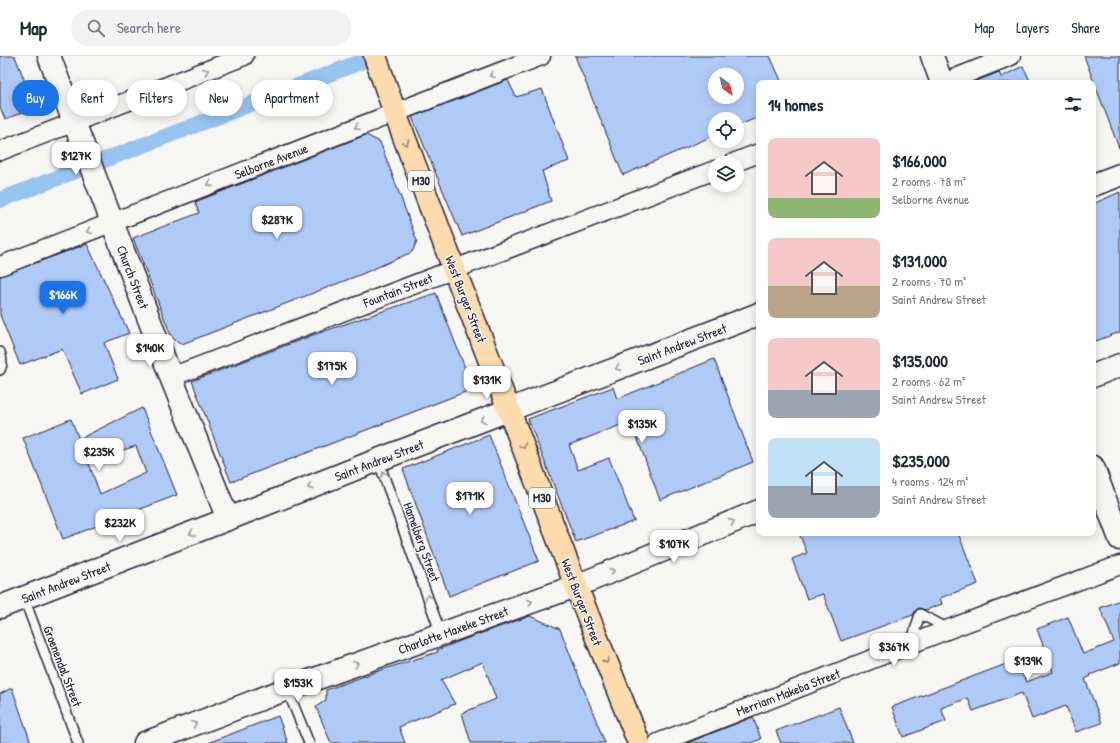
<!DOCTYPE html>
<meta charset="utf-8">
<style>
body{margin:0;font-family:"Patrick Hand",sans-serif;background:#f2f2f3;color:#1f2937;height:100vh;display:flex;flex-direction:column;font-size:15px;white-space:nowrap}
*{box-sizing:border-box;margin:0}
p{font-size:13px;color:#747a83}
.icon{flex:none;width:22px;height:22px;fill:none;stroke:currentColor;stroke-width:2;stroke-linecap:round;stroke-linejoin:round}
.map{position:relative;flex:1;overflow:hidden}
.panel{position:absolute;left:756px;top:24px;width:340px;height:456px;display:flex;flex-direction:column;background:#fff;border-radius:8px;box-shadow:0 2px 10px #0003}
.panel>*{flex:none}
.banner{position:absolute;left:12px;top:24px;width:380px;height:36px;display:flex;gap:8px}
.needle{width:26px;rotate:146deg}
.tools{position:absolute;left:708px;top:12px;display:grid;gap:8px}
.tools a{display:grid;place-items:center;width:36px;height:36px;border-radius:50%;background:#fff;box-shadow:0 2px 10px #0003;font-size:20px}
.price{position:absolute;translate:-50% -34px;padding:0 9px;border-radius:8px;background:#fff;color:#222;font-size:13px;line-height:26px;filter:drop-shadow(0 1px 2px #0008)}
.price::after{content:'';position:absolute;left:50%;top:24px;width:12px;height:9px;margin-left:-6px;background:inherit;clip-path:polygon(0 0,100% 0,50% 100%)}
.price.on{background:#1a73e8;color:#fff}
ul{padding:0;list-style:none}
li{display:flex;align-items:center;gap:12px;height:100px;padding:0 12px}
li span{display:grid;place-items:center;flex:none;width:112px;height:80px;border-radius:8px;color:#555}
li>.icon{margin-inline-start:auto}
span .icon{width:48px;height:48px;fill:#fffc;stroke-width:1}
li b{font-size:17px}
h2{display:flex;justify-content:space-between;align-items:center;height:48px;padding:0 12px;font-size:17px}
.tag{padding:0 14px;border-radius:18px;background:#fff;box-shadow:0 2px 10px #0003;font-size:14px;line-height:36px}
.tag.on{background:#1a73e8;color:#fff}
header{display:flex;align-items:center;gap:24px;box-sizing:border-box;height:56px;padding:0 20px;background:#fff;border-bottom:1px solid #e0e1e3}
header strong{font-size:19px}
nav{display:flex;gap:22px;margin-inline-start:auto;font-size:14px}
.search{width:280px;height:36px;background:#f2f2f3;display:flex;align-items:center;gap:10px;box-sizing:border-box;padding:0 14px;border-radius:22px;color:#747a83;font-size:15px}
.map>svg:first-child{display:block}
</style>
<header>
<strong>Map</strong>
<div class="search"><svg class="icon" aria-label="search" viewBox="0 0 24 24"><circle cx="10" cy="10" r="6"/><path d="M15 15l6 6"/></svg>Search here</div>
<nav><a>Map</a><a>Layers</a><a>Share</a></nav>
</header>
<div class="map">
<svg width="1120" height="687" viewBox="0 0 1120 687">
<rect width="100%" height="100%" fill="#f6f6f2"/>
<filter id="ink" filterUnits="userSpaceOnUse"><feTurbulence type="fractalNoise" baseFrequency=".025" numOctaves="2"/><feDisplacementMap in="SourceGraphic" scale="8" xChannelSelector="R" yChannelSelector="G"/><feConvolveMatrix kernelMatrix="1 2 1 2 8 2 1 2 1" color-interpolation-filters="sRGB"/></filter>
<g filter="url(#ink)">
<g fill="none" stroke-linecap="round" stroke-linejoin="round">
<path stroke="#96c4ef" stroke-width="16" d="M0,144L376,0"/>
</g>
<path fill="#b0caf8" stroke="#22223b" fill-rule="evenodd" d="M0,0H15L35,52L5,63L0,51Z
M575,0H770L782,27H759V61L737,70V63H715V79L623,119ZM715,19H737V41H715Z
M1084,0H1120V92H1119Z
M1023,10L1031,27H971L999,16L1001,21Z
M508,24L516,41L542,33L569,105L542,115L551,145L462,180L412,61Z
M366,79L380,86L417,185L412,196L362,218L182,288L172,282L133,182L199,157L195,146Z
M1120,136V276L1093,286V148Z
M87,188L129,277L104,287L118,323L82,338L62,293L20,309L0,259V220Z
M436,237L473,333L231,426L192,325L313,279Z
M714,303L753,406L660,444L631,365L569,389L578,414L609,402L634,465L576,486L528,363L613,331L617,343Z
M142,352L177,439L63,483L23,382L71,363L79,383ZM136,390L146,417L100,438L88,405Z
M489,379L539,505L449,540L403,413Z
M799,477H958L978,528L940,542L942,548L926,554L919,552L916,554L913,559L841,585L823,538L807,543L792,503L807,497Z
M1120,544V607L1090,619L1091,620L1085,623L1102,667L1076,676L1066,650L1032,663L1022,637L973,655L968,642L941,652L946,665L903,681L892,651L1017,604L1026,626L1053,616L1037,573L1068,561L1083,598L1114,586L1100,552Z
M530,560L560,573L605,687H471L462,657L496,643L483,606L441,624L455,648L399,671L405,687H331L316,651L326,644V634L378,615L438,596L437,594L468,582Z
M12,632L31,687H0V638Z
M839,651L853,687H781L776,675Z
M278,660L288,687H211L210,686Z
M753,661L761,683L751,687H687Z"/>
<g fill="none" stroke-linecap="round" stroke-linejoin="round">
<g stroke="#22223b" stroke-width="12">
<path id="service" d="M0,296C2,302 3,309 0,314
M378,404L441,578
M24,542L78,687
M911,587L920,558L949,573
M287,633L309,687"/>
</g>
<g stroke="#22223b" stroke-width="21">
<path id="minor" d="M943,27L1011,0
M0,95L244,0
M733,107L759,97
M0,210L541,0
M171,321L715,114
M658,687L949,573L1120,509"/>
</g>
<g stroke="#22223b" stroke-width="25">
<path id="tertiary" d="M49,0L171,321L228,463
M932,0L942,27
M1093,129L1120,119
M1093,320L1120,309
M1093,411L1120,483
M0,551L228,463L378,404L759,258
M145,687L287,633L576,530L759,455"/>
</g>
<g stroke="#22223b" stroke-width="25">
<path id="primary" d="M375,0L395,57L454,213L509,354L576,530L639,687"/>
</g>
<use href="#service" stroke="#f6f6f2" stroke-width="9"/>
<use href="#minor" stroke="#f6f6f2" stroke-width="18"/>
<use href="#tertiary" stroke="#f6f6f2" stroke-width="22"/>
<use href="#primary" stroke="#fedbac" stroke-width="22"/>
</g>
<defs><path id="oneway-chevron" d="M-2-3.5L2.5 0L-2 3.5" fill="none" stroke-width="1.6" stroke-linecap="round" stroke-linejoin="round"/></defs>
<g stroke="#9797a0">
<use href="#oneway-chevron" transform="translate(206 15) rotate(-21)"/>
<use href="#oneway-chevron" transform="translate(492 19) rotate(159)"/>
<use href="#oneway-chevron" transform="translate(357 71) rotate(159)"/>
<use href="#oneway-chevron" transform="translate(210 128) rotate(159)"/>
<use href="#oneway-chevron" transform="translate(89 175) rotate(159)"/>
<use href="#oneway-chevron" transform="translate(618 312) rotate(159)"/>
<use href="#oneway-chevron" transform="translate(483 364) rotate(159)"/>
<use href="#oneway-chevron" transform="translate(384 418) rotate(-110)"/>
<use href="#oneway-chevron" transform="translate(310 431) rotate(158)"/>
<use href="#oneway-chevron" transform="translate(732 466) rotate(-22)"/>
<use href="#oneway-chevron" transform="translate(192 477) rotate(159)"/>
<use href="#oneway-chevron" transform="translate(612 515) rotate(-22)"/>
<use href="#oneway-chevron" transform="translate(428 541) rotate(-110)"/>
<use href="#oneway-chevron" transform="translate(530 546) rotate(-19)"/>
<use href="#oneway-chevron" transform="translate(356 608) rotate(-20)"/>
<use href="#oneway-chevron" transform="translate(194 668) rotate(-21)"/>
</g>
<g stroke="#907e74">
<use href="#oneway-chevron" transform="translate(406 87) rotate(69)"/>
<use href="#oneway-chevron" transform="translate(523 390) rotate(69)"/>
<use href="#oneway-chevron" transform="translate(606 605) rotate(68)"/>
</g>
</g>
<g text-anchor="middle" stroke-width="3" stroke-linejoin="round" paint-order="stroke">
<g fill="#f6f6f2" stroke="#626272" stroke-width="1">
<rect x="408" y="115" width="26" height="20" rx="3"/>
<rect x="529" y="432" width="26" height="20" rx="3"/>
</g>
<g font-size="12" font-weight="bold" fill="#22223b">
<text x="421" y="129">M30</text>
<text x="542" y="446">M30</text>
</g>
<g font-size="13" fill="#22223b" stroke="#f6f6f2">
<text transform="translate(271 105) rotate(-21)" y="5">Selborne Avenue</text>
<text transform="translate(133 221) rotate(69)" y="5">Church Street</text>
<text transform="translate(398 234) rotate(-21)" y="5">Fountain Street</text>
<text transform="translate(466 243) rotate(69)" y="5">West Burger Street</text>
<text transform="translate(682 288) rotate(-21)" y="5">Saint Andrew Street</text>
<text transform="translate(379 404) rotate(-21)" y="5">Saint Andrew Street</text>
<text transform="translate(422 486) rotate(70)" y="5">Hamelberg Street</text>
<text transform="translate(66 526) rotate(-21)" y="5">Saint Andrew Street</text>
<text transform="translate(582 546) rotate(69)" y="5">West Burger Street</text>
<text transform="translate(453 574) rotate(-20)" y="5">Charlotte Maxeke Street</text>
<text transform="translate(63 610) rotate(69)" y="5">Groenendal Street</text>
<text transform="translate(788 636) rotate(-21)" y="5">Merriam Makeba Street</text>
</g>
</g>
</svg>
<div class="tools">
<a><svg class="needle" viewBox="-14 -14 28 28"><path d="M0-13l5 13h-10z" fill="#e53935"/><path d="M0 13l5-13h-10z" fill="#747a83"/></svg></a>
<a><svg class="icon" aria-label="locate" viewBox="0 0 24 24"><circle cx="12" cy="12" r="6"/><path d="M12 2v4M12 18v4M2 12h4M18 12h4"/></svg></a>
<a><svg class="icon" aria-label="layers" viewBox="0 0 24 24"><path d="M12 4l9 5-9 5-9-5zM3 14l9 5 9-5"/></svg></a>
</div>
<b class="price" style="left:76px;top:120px">$127K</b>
<b class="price" style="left:277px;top:184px">$287K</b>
<b class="price on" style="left:63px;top:259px">$166K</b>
<b class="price" style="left:150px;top:312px">$140K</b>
<b class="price" style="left:332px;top:330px">$175K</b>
<b class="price" style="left:487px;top:344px">$131K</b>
<b class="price" style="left:642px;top:388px">$135K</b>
<b class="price" style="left:99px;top:416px">$235K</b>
<b class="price" style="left:470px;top:460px">$171K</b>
<b class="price" style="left:120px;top:487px">$232K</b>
<b class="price" style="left:674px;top:508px">$107K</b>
<b class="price" style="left:894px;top:611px">$367K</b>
<b class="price" style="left:1028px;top:625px">$139K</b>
<b class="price" style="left:298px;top:647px">$153K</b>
<div class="banner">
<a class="tag on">Buy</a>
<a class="tag">Rent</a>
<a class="tag">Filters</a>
<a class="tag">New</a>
<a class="tag">Apartment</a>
</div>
<section class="panel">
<h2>14 homes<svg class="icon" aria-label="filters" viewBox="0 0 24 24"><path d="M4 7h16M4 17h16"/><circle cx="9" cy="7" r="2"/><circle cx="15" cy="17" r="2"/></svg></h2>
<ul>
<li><span style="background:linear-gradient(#f6c9c9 75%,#8fb573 0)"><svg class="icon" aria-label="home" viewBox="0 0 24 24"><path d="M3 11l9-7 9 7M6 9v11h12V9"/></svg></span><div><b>$166,000</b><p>2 rooms · 78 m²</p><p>Selborne Avenue</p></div></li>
<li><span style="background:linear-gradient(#f6c9c9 60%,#b9a48a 0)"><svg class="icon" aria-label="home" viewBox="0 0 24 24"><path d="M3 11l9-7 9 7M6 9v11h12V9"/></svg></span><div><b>$131,000</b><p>2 rooms · 70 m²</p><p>Saint Andrew Street</p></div></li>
<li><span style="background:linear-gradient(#f6c9c9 65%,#9aa5b1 0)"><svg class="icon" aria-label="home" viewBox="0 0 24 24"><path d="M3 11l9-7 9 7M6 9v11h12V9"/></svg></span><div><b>$135,000</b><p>2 rooms · 62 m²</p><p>Saint Andrew Street</p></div></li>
<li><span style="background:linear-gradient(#bfe0f5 60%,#9aa5b1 0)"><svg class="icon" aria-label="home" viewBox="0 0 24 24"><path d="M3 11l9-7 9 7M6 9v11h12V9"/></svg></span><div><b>$235,000</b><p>4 rooms · 124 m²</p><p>Saint Andrew Street</p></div></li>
</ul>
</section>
</div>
